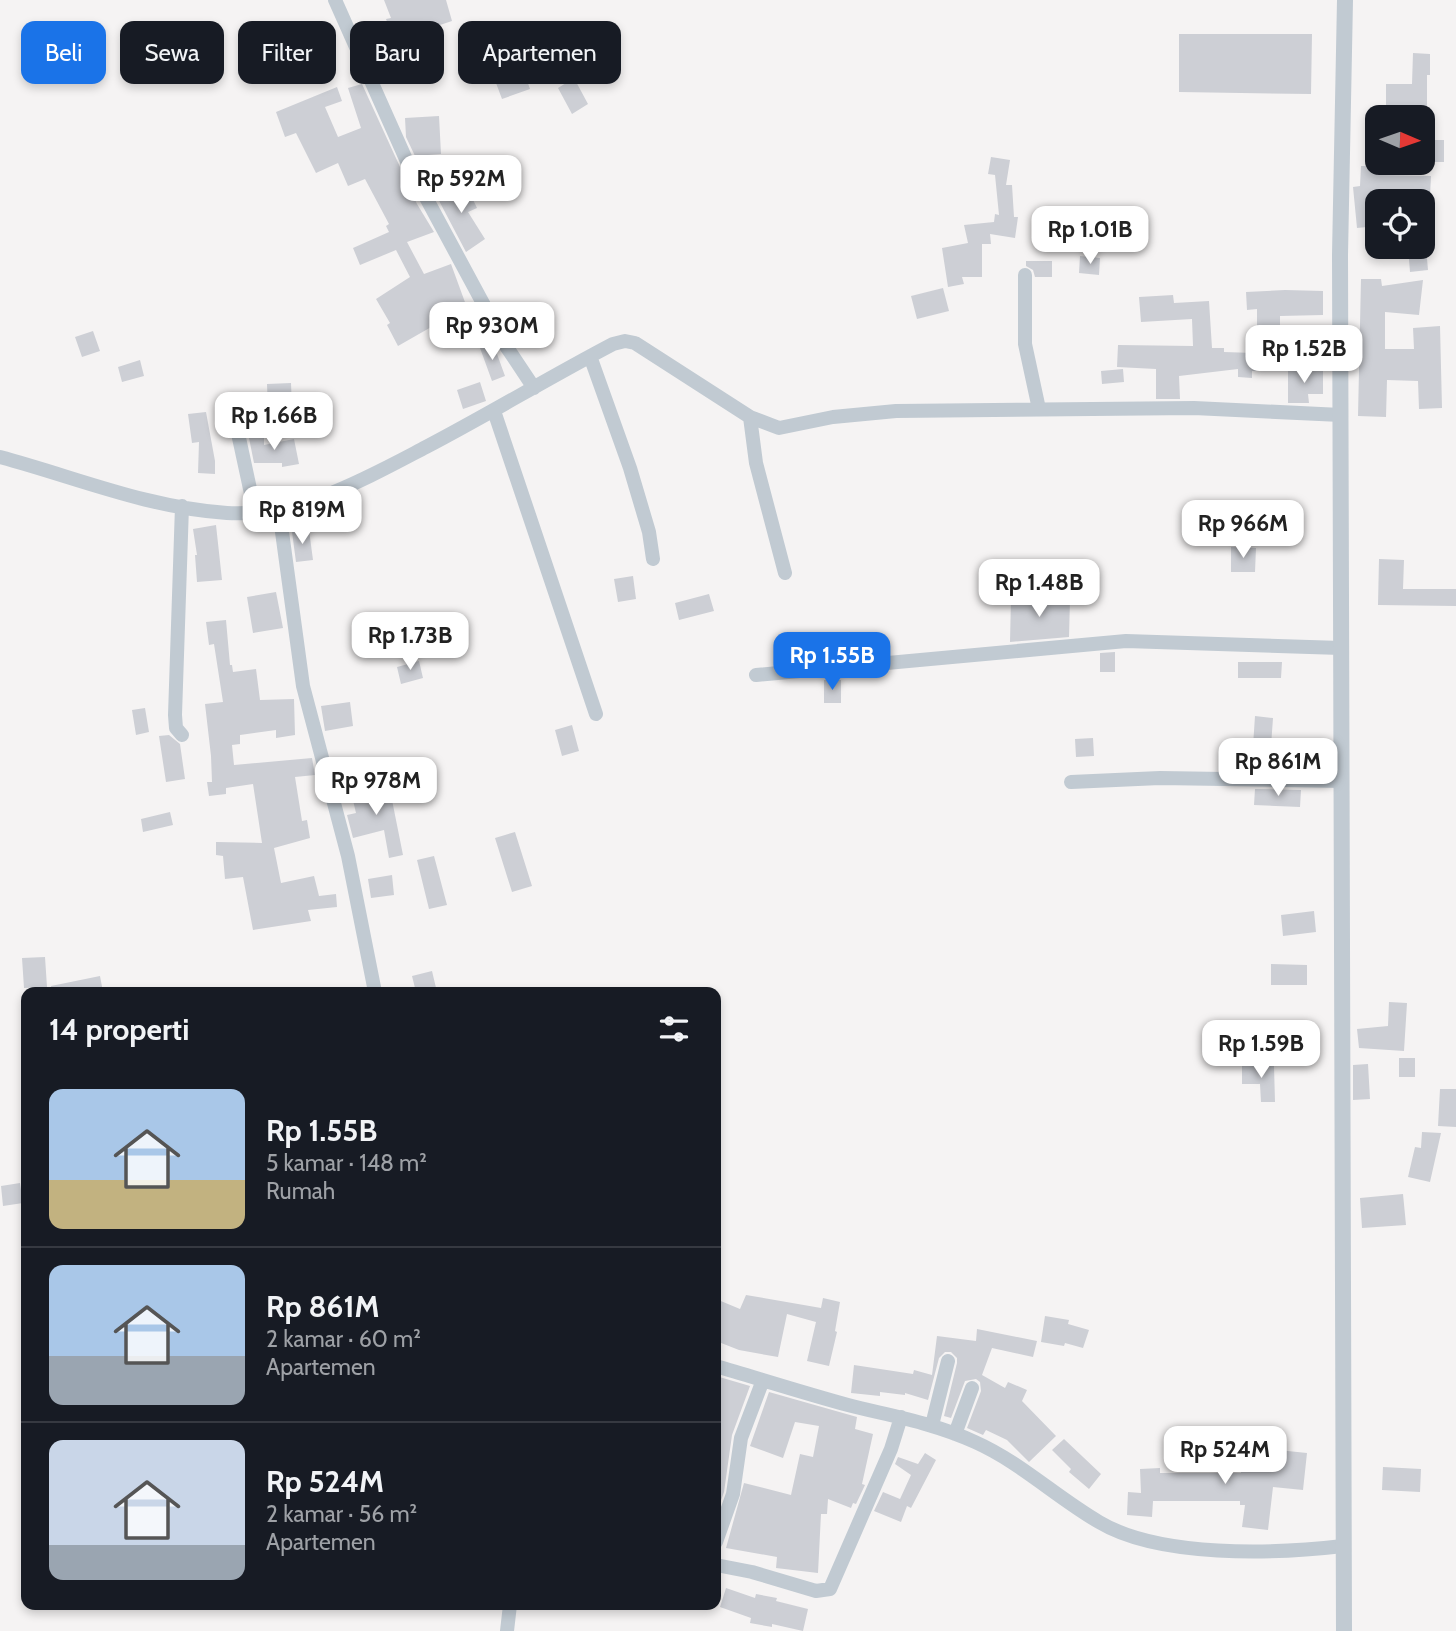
<!DOCTYPE html>
<html lang="id">
<meta charset="utf-8">
<style>
body{margin:0;font-family:Cabin,sans-serif;background:#242831;color:#f1f3f6;height:100vh;display:flex;flex-direction:column;font-size:26px;white-space:nowrap}
*{box-sizing:border-box;margin:0}
p{font-size:23px;color:#9ea1a6}
.icon{flex:none;width:38px;height:38px;fill:none;stroke:currentColor;stroke-width:2;stroke-linecap:round;stroke-linejoin:round}
.map{position:relative;flex:1;overflow:hidden}
.sheet{position:absolute;left:21px;top:987px;width:700px;height:623px;display:flex;flex-direction:column;background:#171b24;border-radius:14px;box-shadow:0 4px 10px #0003}
.sheet>*{flex:none}
.hud{position:absolute;left:21px;top:21px;width:700px;height:63px;display:flex;gap:14px}
.needle{width:46px;rotate:92deg}
.buttons{position:absolute;left:1365px;top:105px;display:grid;gap:14px}
.buttons a{display:grid;place-items:center;width:70px;height:70px;border-radius:14px;background:#171b24;box-shadow:0 4px 10px #0003;font-size:35px}
.price{position:absolute;translate:-50% -60px;padding:0 16px;border-radius:14px;background:#fff;color:#222;font-size:23px;line-height:46px;filter:drop-shadow(0 2px 4px #0008)}
.price::after{content:'';position:absolute;left:50%;top:42px;width:21px;height:16px;margin-left:-10px;background:inherit;clip-path:polygon(0 0,100% 0,50% 100%)}
.price.selected{background:#1a73e8;color:#fff}
ul{padding:0;list-style:none}
li{display:flex;align-items:center;gap:21px;height:175px;padding:0 28px}
li+li{border-top:2px solid #363941}
li span{display:grid;place-items:center;flex:none;width:196px;height:140px;border-radius:14px;color:#555}
li>.icon{margin-inline-start:auto}
span .icon{width:84px;height:84px;fill:#fffc;stroke-width:1}
li b{font-size:30px}
h2{display:flex;justify-content:space-between;align-items:center;height:84px;padding:0 28px;font-size:30px}
.pill{padding:0 24px;border-radius:14px;background:#171b24;box-shadow:0 4px 10px #0003;font-size:24px;line-height:63px}
.pill.selected{background:#1a73e8;color:#fff}
.map>svg:first-child{display:block}
</style>
<div class="map">
<svg width="1456" height="1631" viewBox="0 0 1456 1631">
<rect width="100%" height="100%" fill="#f5f3f3"/>
<path fill="#cdcfd5" d="M384,0H446L452,21L434,27L437,35L425,40L421,30L394,40L386,19L391,18Z
M1179,34H1312L1311,94L1179,92Z
M1413,53L1430,54V75H1427V117H1386V84H1412Z
M585,54L596,76L580,83L570,61Z
M524,72L530,89L502,99L496,83Z
M574,78L588,104L572,114L558,88Z
M362,84L417,204L434,232L407,242L424,274L451,264L466,305L461,307L473,334L448,348L433,326L398,346L387,325L390,323L376,299L410,277L396,250L360,265L353,248L389,232L386,226L389,224L365,179L348,186L338,163L316,173L296,133L285,137L276,112L337,87L342,101L325,107L338,137L361,128L348,88Z
M439,116L441,154L415,156L406,137L405,118Z
M1423,140H1444V162H1423Z
M991,157L1010,160L1006,185H1012L1014,217H1018L1015,238L990,234L991,244H982V277H962L964,284L948,287L942,248L968,243L964,225L994,222L995,214L999,215L995,175L988,174Z
M1361,166H1377V175L1431,176L1430,196L1389,195L1390,201H1377V226L1357,228L1353,187L1360,186Z
M464,181L477,208L468,212L485,239L466,252L436,195Z
M1408,247H1426L1428,270L1410,272Z
M1080,256L1100,258L1099,275L1079,273Z
M1026,261H1052V277H1035L1033,270L1026,266Z
M1361,279H1381L1382,286L1423,280L1419,315L1385,312V349H1414L1413,328L1440,326L1442,408L1419,409L1418,381L1387,380L1386,417L1358,416Z
M943,288L949,311L917,319L911,296Z
M1285,290L1323,291V315L1280,316V371H1252V378L1238,377V369L1179,376L1180,399H1156V369L1117,367L1118,345L1193,346L1192,319L1141,322L1139,297L1173,295L1174,303L1209,301L1212,348H1224V352L1254,353V344H1257V309L1247,310L1246,292Z
M93,331L100,351L82,357L75,337Z
M493,343L505,376L492,381L480,348Z
M140,360L144,376L122,382L118,367Z
M1123,369L1124,382L1102,384L1101,371Z
M1323,370V394H1308L1309,403H1288V371Z
M480,382L486,401L463,409L457,390Z
M291,383L292,408L268,410L267,384Z
M206,412L215,461V474L198,473L199,442L192,443L188,414Z
M249,438H264V445L294,439L299,464L282,467V463H254Z
M216,525L222,580L197,582L195,555H197L193,529Z
M309,530L313,560L296,562L292,532Z
M1231,547L1256,548L1255,572H1231Z
M1379,559L1404,560L1403,589H1456V606L1378,605Z
M633,576L636,599L618,602L614,579Z
M276,592L283,628L253,633L247,597Z
M709,594L714,611L679,620L675,603Z
M1011,598L1070,599L1069,637L1010,642Z
M434,619L440,638L419,644L414,624Z
M226,620L230,665H232L233,672L256,669L260,700L294,699L295,735L276,738V730L240,735V744L232,745L234,765L312,758L315,775L295,777L302,821L307,820L310,838L274,848L281,883L314,876L319,896L336,894L337,907L308,910L311,921L253,930L243,877L225,879L223,856L216,855V842L262,843L253,784L226,788V794L209,796L207,782H212L211,756L205,704L223,702L214,644L209,645L206,622Z
M1115,652V672H1100V653Z
M419,661L423,678L401,684L397,667Z
M1238,662H1282L1281,678H1238Z
M824,680H841V703H824Z
M350,702L353,726L325,731L321,706Z
M145,708L149,732L136,735L132,710Z
M1255,716L1273,718L1271,746L1309,745L1308,767H1302V771L1256,770V763L1237,764L1236,746H1253Z
M572,725L579,751L562,756L555,730Z
M169,735L180,744L185,779L166,782L159,736Z
M1093,738L1094,756L1076,757L1075,739Z
M389,785L403,855L389,858L384,830L353,838L347,815L356,813L351,792Z
M1255,789L1301,790L1300,807L1254,805Z
M170,812L173,825L143,832L141,819Z
M515,832L532,886L512,892L495,838Z
M434,856L447,905L429,909L417,860Z
M392,875L394,895L371,898L368,879Z
M1314,911L1316,932L1283,936L1281,915Z
M45,957L47,987L24,988L22,958Z
M1271,964L1307,965V985H1271Z
M432,971L437,992H416L412,976Z
M100,976L103,992H52L51,986Z
M1389,1002L1407,1003L1404,1051L1359,1048L1357,1029L1388,1026Z
M1399,1058H1415V1077H1399Z
M1368,1064L1370,1099L1353,1100V1065Z
M1242,1065L1274,1066L1275,1102H1261L1260,1084H1242Z
M1440,1089H1456V1127L1438,1126Z
M1422,1132L1441,1133L1430,1182L1408,1177L1415,1147L1421,1148Z
M20,1183L23,1203L3,1206L1,1186Z
M1403,1194L1406,1225L1362,1228L1360,1198Z
M746,1295L821,1308L823,1298L840,1302L835,1331L837,1332L829,1366L807,1361L816,1322L787,1314L778,1357L739,1350L716,1341V1299L740,1309Z
M1045,1316L1069,1320L1068,1324L1089,1330L1083,1348L1065,1343L1064,1346L1041,1342Z
M977,1329L1037,1341L1033,1357L992,1348L982,1375L1005,1388L1008,1382L1027,1390L1022,1401L1056,1436L1029,1462L1007,1440L986,1430L983,1435L967,1428L981,1391L980,1382L976,1379L965,1381L951,1418L944,1416L957,1363V1358L951,1352H945L939,1358L928,1400L905,1393V1395L880,1392V1396L851,1393L854,1365L913,1374L914,1370L932,1375L937,1336L976,1341Z
M716,1376L750,1386L732,1435L724,1492L717,1512Z
M769,1392L857,1417L855,1429L873,1434L862,1484L865,1485L856,1504L853,1503L851,1508L828,1499L827,1514H821L818,1573L776,1568L777,1557L726,1548L744,1483L791,1495L800,1454L813,1457L819,1426L795,1422L783,1458L750,1446Z
M1064,1439L1101,1474L1089,1489L1069,1472L1071,1469L1052,1450Z
M1278,1450L1307,1453L1303,1490L1273,1487L1268,1530L1242,1527L1245,1505H1240V1501H1153L1152,1517L1127,1515L1128,1492L1141,1493L1140,1469L1160,1468V1473H1241L1242,1455L1277,1456Z
M925,1453L936,1460L911,1508L907,1506L901,1522L874,1511L883,1492L900,1499L911,1475L895,1464L898,1457L918,1464Z
M1383,1467L1421,1469L1420,1492L1382,1490Z
M726,1588L755,1598L756,1594L777,1598L776,1601L808,1609L803,1631L772,1624V1627L750,1623L751,1618L720,1607Z"/>
<g fill="none" stroke-linecap="round" stroke-linejoin="round">
<path stroke="#c1cad2" stroke-width="14" d="M335,0L409,166L506,346L534,388
M1025,275V344L1039,409
M590,356L630,468L649,532L653,559
M494,411L596,714
M750,417L756,463L785,573
M236,424L255,512
M0,457C75,477 148,508 227,513C298,517 365,479 426,447C489,414 550,377 613,344L625,341L635,343L750,417L779,428L833,417L896,411L1194,408L1341,415
M279,510L303,686L348,856L375,992
M756,675L1126,641L1341,648
M182,735L176,728L175,715L182,506
M1071,782L1160,778L1342,781
M716,1366C760,1379 804,1393 848,1405C891,1416 934,1423 975,1442C1020,1462 1056,1497 1099,1522C1159,1558 1274,1554 1343,1546
M932,1425L948,1361
M955,1434L972,1388
M716,1542L733,1494L741,1438L763,1380
M716,1565L752,1572L816,1591L830,1589L891,1449L901,1417
M507,1631L510,1605"/>
<path stroke="#c1cad2" stroke-width="16" d="M1344,1631L1340,255L1345,0"/>
</g>
</svg>
<div class="buttons">
<a><svg class="needle" viewBox="-14 -14 28 28"><path d="M0-13l5 13h-10z" fill="#e53935"/><path d="M0 13l5-13h-10z" fill="#9ea1a6"/></svg></a>
<a><svg class="icon" aria-label="locate" viewBox="0 0 24 24"><circle cx="12" cy="12" r="6"/><path d="M12 2v4M12 18v4M2 12h4M18 12h4"/></svg></a>
</div>
<b class="price" style="left:461px;top:215px">Rp 592M</b>
<b class="price" style="left:1090px;top:266px">Rp 1.01B</b>
<b class="price" style="left:492px;top:362px">Rp 930M</b>
<b class="price" style="left:1304px;top:385px">Rp 1.52B</b>
<b class="price" style="left:274px;top:452px">Rp 1.66B</b>
<b class="price" style="left:302px;top:546px">Rp 819M</b>
<b class="price" style="left:1243px;top:560px">Rp 966M</b>
<b class="price" style="left:1039px;top:619px">Rp 1.48B</b>
<b class="price" style="left:410px;top:672px">Rp 1.73B</b>
<b class="price selected" style="left:832px;top:692px">Rp 1.55B</b>
<b class="price" style="left:1278px;top:798px">Rp 861M</b>
<b class="price" style="left:376px;top:817px">Rp 978M</b>
<b class="price" style="left:1261px;top:1080px">Rp 1.59B</b>
<b class="price" style="left:1225px;top:1486px">Rp 524M</b>
<div class="hud">
<a class="pill selected">Beli</a>
<a class="pill">Sewa</a>
<a class="pill">Filter</a>
<a class="pill">Baru</a>
<a class="pill">Apartemen</a>
</div>
<section class="sheet">
<h2>14 properti<svg class="icon" aria-label="filters" viewBox="0 0 24 24"><path d="M4 7h16M4 17h16"/><circle cx="9" cy="7" r="2"/><circle cx="15" cy="17" r="2"/></svg></h2>
<ul>
<li><span style="background:linear-gradient(#a9c7e8 65%,#c2b280 0)"><svg class="icon" aria-label="home" viewBox="0 0 24 24"><path d="M3 11l9-7 9 7M6 9v11h12V9"/></svg></span><div><b>Rp 1.55B</b><p>5 kamar · 148 m²</p><p>Rumah</p></div></li>
<li><span style="background:linear-gradient(#a9c7e8 65%,#9aa5b1 0)"><svg class="icon" aria-label="home" viewBox="0 0 24 24"><path d="M3 11l9-7 9 7M6 9v11h12V9"/></svg></span><div><b>Rp 861M</b><p>2 kamar · 60 m²</p><p>Apartemen</p></div></li>
<li><span style="background:linear-gradient(#c9d6e8 75%,#9aa5b1 0)"><svg class="icon" aria-label="home" viewBox="0 0 24 24"><path d="M3 11l9-7 9 7M6 9v11h12V9"/></svg></span><div><b>Rp 524M</b><p>2 kamar · 56 m²</p><p>Apartemen</p></div></li>
</ul>
</section>
</div>
